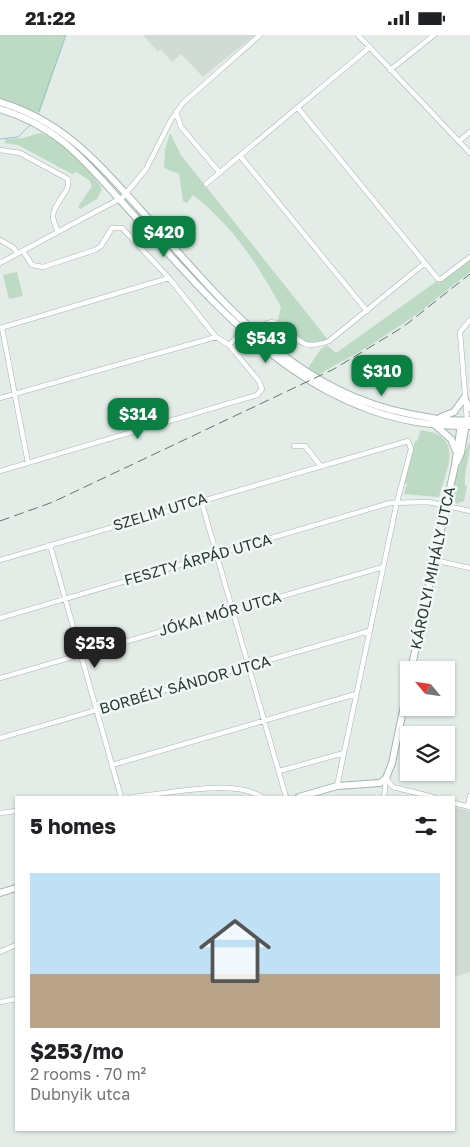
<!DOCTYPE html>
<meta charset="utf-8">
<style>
body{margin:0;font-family:"Golos Text",sans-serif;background:#f6f6f6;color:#202124;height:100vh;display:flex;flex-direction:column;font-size:19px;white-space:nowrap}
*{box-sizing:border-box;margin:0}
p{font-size:16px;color:#757577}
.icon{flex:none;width:28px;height:28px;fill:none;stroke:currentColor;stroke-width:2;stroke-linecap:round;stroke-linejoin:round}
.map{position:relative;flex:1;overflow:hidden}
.side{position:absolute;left:15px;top:761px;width:440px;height:335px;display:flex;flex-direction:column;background:#fff;border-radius:0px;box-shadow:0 1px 4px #0004}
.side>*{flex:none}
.needle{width:32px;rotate:299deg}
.fabs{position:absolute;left:400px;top:626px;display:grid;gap:10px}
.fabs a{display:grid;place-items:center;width:55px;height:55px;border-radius:0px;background:#fff;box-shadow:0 1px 4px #0004;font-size:25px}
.price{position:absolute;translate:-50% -42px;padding:0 11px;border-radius:10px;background:#0b8043;color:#fff;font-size:16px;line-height:32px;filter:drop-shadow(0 1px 2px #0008)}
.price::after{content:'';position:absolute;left:50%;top:30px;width:15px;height:11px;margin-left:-8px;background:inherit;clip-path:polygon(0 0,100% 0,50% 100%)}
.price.active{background:#222;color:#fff}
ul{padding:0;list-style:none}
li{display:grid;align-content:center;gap:10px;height:265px;padding:0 15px}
li span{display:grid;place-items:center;height:155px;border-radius:0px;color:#555}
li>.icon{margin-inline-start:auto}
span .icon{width:90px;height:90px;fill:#fffc;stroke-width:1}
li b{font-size:21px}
h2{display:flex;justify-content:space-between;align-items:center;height:60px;padding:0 15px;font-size:21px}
.status{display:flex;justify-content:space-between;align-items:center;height:35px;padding:0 25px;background:#fff;direction:ltr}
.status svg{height:14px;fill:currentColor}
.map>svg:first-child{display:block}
</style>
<div class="status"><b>21:22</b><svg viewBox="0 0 49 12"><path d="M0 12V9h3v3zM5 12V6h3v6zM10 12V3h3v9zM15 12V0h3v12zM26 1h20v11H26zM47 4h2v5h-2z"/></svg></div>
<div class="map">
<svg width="470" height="1112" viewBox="0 0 470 1112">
<rect width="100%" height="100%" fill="#e3ece7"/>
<path fill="#d1dbd6" d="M143,0H255L203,42L181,19L172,27L161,14L158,17Z
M454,772L470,776V937L454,942Z"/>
<path fill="#bddbc4" d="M0,0H66L40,77L26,76L0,67Z
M39,98C60,101 86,133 99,149L102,154L97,164L80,174L78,172L92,151L89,145L76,137L72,139L18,110L4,108L6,104L24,103Z
M170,98L181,120L329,306L307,310L277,289L281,272C256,227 234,192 193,160L187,168L183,166L179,139L164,133L165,115Z
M470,224V237L416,280L369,311L318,340L308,333L321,314L327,310L336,318L437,246L439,248Z
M17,237L23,261L9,264L3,240Z
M421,395C465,401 447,432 439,462L404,459L407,449L404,448L415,406H417Z
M470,407C470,423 464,435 465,451H467L464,466L456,469C456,467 454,464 453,462C451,452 464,416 470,407Z"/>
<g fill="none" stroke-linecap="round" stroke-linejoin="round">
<path stroke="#8fc6cd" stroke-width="1" d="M38,79L66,0
M0,104L18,102L31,89"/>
<g stroke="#a6b4ae" stroke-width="5.5">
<path id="street" d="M358,0L470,118
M390,35L434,0
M298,73L438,244H441L470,222
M176,77L181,92L220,138
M459,106L470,97
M0,115L20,118L68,144C71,157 53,168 53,181C53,186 56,192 58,197
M241,122L367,276
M206,149L370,12
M0,205L14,213L17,219
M0,228L123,162L146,134L171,85L183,68L260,0
M0,293L169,243
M2,293L28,428
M229,310L243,296L272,287C300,296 294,319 329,306L425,228
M0,363L216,302
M467,385L460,297L470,285
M294,411H305L320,430
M0,436L257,360L262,354L259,346L229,310L216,302L169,243L122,193H112L101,211L95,215L43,232L32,230L23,216
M201,465L286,762
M50,510L121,762
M0,525L408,406L411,414L397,467L337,751
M434,525L470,533
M0,583L390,468L428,467L470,476
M0,643L383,532
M0,703L369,596
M112,730L356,659
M279,736L344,718
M386,743L393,752L433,762
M132,762C168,759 231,743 262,762
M384,762L386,745
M454,768L470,772
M468,771L470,761
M0,778L16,776
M0,917L16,910
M0,967L16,964"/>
</g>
<g stroke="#a2b7af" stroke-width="8">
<path id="secondary" d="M0,67C63,86 96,126 139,173C216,259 289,356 410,379C430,383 450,387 470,385
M0,74C57,91 83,124 121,166C218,273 312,394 470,391
M464,363L470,373
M441,382L454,377L464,363
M436,391L451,404L456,416
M457,427L461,418L466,388
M411,635L455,430L461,389
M299,762L337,751L380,748L386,743L392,728L409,647
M0,858L16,853"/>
</g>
<use href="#street" stroke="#fff" stroke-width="4.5"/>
<use href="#secondary" stroke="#fff" stroke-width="6"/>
<path stroke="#5e776f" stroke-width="1" stroke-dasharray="10 5" stroke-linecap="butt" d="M0,486L53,467L334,334L403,292L470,239"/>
</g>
<g text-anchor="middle" stroke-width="5" stroke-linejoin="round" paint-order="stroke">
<g font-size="15" fill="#243c34" stroke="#f3f8f6">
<text transform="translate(160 477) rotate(-17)" y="5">SZELIM UTCA</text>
<text transform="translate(198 525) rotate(-16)" y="5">FESZTY ÁRPÁD UTCA</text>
<text transform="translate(433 533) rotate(-78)" y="5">KÁROLYI MIHÁLY UTCA</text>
<text transform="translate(220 579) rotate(-16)" y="5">JÓKAI MÓR UTCA</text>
<text transform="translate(185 650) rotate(-16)" y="5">BORBÉLY SÁNDOR UTCA</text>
</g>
</g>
</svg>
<div class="fabs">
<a><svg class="needle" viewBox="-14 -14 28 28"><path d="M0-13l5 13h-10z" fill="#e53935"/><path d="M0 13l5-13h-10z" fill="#757577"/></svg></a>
<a><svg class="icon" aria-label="layers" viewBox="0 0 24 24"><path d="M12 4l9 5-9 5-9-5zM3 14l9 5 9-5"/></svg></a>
</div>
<b class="price" style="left:164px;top:223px">$420</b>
<b class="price" style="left:266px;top:329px">$543</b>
<b class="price" style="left:382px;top:362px">$310</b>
<b class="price" style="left:138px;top:405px">$314</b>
<b class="price active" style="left:95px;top:634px">$253</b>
<section class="side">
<h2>5 homes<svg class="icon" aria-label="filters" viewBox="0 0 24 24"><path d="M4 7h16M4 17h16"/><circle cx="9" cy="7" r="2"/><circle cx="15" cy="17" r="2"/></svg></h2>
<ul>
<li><span style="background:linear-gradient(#bfe0f5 65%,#b9a48a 0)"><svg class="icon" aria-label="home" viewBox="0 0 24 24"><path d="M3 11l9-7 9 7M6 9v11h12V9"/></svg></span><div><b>$253/mo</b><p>2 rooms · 70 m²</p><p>Dubnyik utca</p></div></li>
</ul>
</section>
</div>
